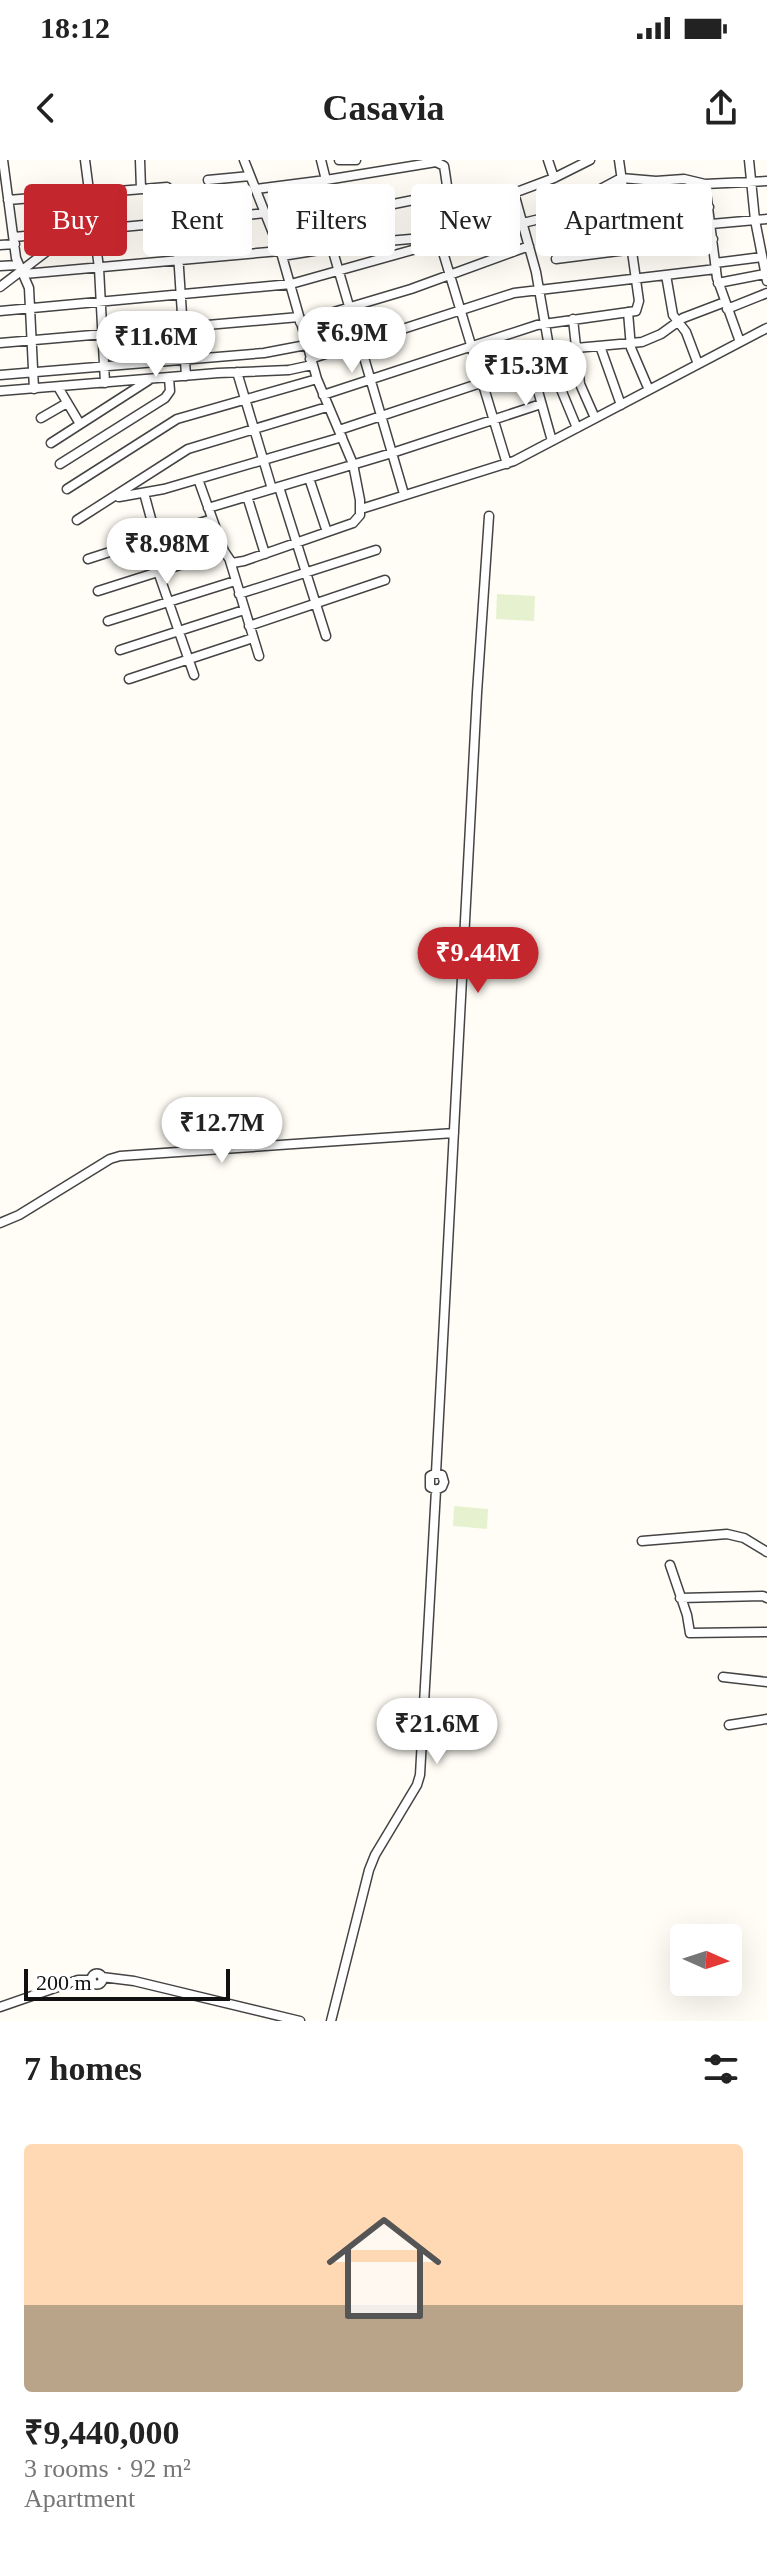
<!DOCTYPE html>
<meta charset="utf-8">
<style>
body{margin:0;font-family:Georgia,serif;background:#f6f6f6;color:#222;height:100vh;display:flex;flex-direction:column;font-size:30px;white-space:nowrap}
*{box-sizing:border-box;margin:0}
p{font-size:26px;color:#767676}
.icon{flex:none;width:44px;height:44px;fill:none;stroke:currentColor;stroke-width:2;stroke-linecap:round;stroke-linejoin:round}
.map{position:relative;height:1861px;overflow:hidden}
.drawer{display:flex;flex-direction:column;background:#fff;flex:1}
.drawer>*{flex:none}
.hud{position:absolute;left:24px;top:24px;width:720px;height:72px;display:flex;gap:16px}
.needle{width:52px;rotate:93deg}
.buttons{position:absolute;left:670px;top:1764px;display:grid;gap:16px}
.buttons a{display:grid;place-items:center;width:72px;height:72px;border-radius:8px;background:#fff;box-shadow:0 8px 32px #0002;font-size:40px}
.scale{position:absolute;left:24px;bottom:20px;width:206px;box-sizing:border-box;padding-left:8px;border:4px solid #111;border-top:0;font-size:22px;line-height:28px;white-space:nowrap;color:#111;-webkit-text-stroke:6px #fff;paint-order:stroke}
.price{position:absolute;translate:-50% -68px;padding:0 18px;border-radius:28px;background:#fff;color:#222;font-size:26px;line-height:52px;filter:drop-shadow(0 2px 4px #0008)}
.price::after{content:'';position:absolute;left:50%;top:48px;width:24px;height:18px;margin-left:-12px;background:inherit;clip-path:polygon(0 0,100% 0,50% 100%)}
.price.current{background:#c4262e;color:#fff}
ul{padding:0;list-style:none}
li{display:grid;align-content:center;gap:16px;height:424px;padding:0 24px}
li+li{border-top:2px solid #e0e0e0}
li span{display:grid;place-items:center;height:248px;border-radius:8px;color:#555}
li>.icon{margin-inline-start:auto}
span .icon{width:144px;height:144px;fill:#fffc;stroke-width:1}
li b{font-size:34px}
h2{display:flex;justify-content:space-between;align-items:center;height:96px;padding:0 24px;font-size:34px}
.chip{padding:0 28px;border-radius:8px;background:#fff;box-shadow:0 8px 32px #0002;font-size:28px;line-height:72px}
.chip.current{background:#c4262e;color:#fff}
.status{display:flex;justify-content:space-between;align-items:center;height:56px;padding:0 40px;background:#fff;direction:ltr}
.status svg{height:22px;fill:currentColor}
header{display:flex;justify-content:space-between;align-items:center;height:104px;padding:0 24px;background:#fff;font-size:36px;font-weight:700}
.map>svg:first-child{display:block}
</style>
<div class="status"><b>18:12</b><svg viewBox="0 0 49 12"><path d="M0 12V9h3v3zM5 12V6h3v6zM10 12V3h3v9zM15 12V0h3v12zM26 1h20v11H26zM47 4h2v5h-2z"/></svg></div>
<header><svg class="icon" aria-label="back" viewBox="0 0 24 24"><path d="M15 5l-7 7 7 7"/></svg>Casavia<svg class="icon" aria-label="share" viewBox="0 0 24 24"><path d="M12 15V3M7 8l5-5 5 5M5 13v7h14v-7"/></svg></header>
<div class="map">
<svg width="767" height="1861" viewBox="0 0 767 1861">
<rect width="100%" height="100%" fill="#fffdf5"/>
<path fill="#e6f2cf" d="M497,434L535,436L534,461L496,459Z
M454,1346L488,1349L487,1369L453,1366Z"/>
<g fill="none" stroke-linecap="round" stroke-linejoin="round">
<g stroke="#444" stroke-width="11">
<path id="minor" d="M3,0L16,98L29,128L34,229
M85,0L99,108L105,223
M140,0L141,29
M321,0L326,20
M339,0H356
M548,0L554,18
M749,0L755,60L767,121
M208,20L250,16
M705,24L717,118L740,182
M256,29L326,20L436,2L444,6L445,12L453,67
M514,33L536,112L553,210L577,268
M8,40L167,27L171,31L176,62L14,77
M560,51L572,63L578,64L709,47
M269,62L359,51L448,33
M523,63L548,57L621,18L656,21L684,19L705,24L767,21
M711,64L767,59
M439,79L507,304
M0,85L15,84
M332,88L404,334
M282,96L364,83L434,77L443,74L498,39L554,18L590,0
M556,99L713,79
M715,103L762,97
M0,106L18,105
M24,114L280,91
M666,115L673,155L686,172L698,204
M718,123L765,114
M0,127L72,72
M727,149L767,133
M0,151L291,124L430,85L443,74
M628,152L631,188L649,230
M573,159L580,224L595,258
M300,162L411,129L529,86
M0,183L299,157
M600,186L621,245
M576,188L642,182L661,174L683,158L725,142
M310,199L514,133L716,109
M531,206L552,281
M237,212L272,329
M0,215L264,193L306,185
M186,216L176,62L265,53
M58,227L80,264
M0,231L218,213L289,210L312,205
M323,235L537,165L636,151L639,141L619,0
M41,258L67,243
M339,270L550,200
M51,283L149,220
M60,304L165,238L170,231L169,218
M309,318L327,372
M198,319L224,391L232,403L244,401L353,363L360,355V340L353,304L317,219L282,96L244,0
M279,327L326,476
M67,329L177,259L317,219
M144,333L156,377
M247,336L265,394
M119,337L164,329L342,277
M208,348L392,293L541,244
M361,349L514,301L767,168
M77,360L188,289L327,247
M147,380L194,515
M88,399L212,359
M230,401L259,496
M98,431L224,391
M239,434L376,390
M108,461L235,421
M249,466L385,420
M120,490L244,450
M129,519L253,478
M0,1063L19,1055L110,999L120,996L454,973
M436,1313L477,533L489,356
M642,1381L727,1374L744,1378L767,1392
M670,1405L687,1455L690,1473L767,1472
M680,1438L763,1436L767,1438
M723,1517L767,1522
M729,1565L767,1559
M91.5 1819a5.5 5.5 0 1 1 11 0a5.5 5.5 0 1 1-11 0Z
M102,1817L134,1821L300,1861
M0,1847L78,1820H92
M331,1861L369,1710L375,1695L417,1625L420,1615L436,1330L442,1327L444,1322L442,1315L436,1313L430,1316V1327L436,1330"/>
</g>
<use href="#minor" stroke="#fff" stroke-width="8"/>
</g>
</svg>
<div class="buttons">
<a><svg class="needle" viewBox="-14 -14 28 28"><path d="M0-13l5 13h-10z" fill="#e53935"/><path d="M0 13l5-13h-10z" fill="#767676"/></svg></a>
</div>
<div class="scale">200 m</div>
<b class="price" style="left:352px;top:215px">₹6.9M</b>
<b class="price" style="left:156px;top:219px">₹11.6M</b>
<b class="price" style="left:526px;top:248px">₹15.3M</b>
<b class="price" style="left:167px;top:426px">₹8.98M</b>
<b class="price current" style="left:478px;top:835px">₹9.44M</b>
<b class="price" style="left:222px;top:1005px">₹12.7M</b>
<b class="price" style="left:437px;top:1606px">₹21.6M</b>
<div class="hud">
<a class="chip current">Buy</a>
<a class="chip">Rent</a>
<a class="chip">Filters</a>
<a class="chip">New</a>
<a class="chip">Apartment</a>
</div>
</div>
<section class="drawer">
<h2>7 homes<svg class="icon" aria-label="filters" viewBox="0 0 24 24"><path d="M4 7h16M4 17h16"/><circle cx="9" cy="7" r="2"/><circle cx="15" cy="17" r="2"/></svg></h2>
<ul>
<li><span style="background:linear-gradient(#ffd9b3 65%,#b9a48a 0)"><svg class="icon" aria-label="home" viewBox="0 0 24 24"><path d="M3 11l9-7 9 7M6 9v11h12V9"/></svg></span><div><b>₹9,440,000</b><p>3 rooms · 92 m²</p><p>Apartment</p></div></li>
</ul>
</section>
